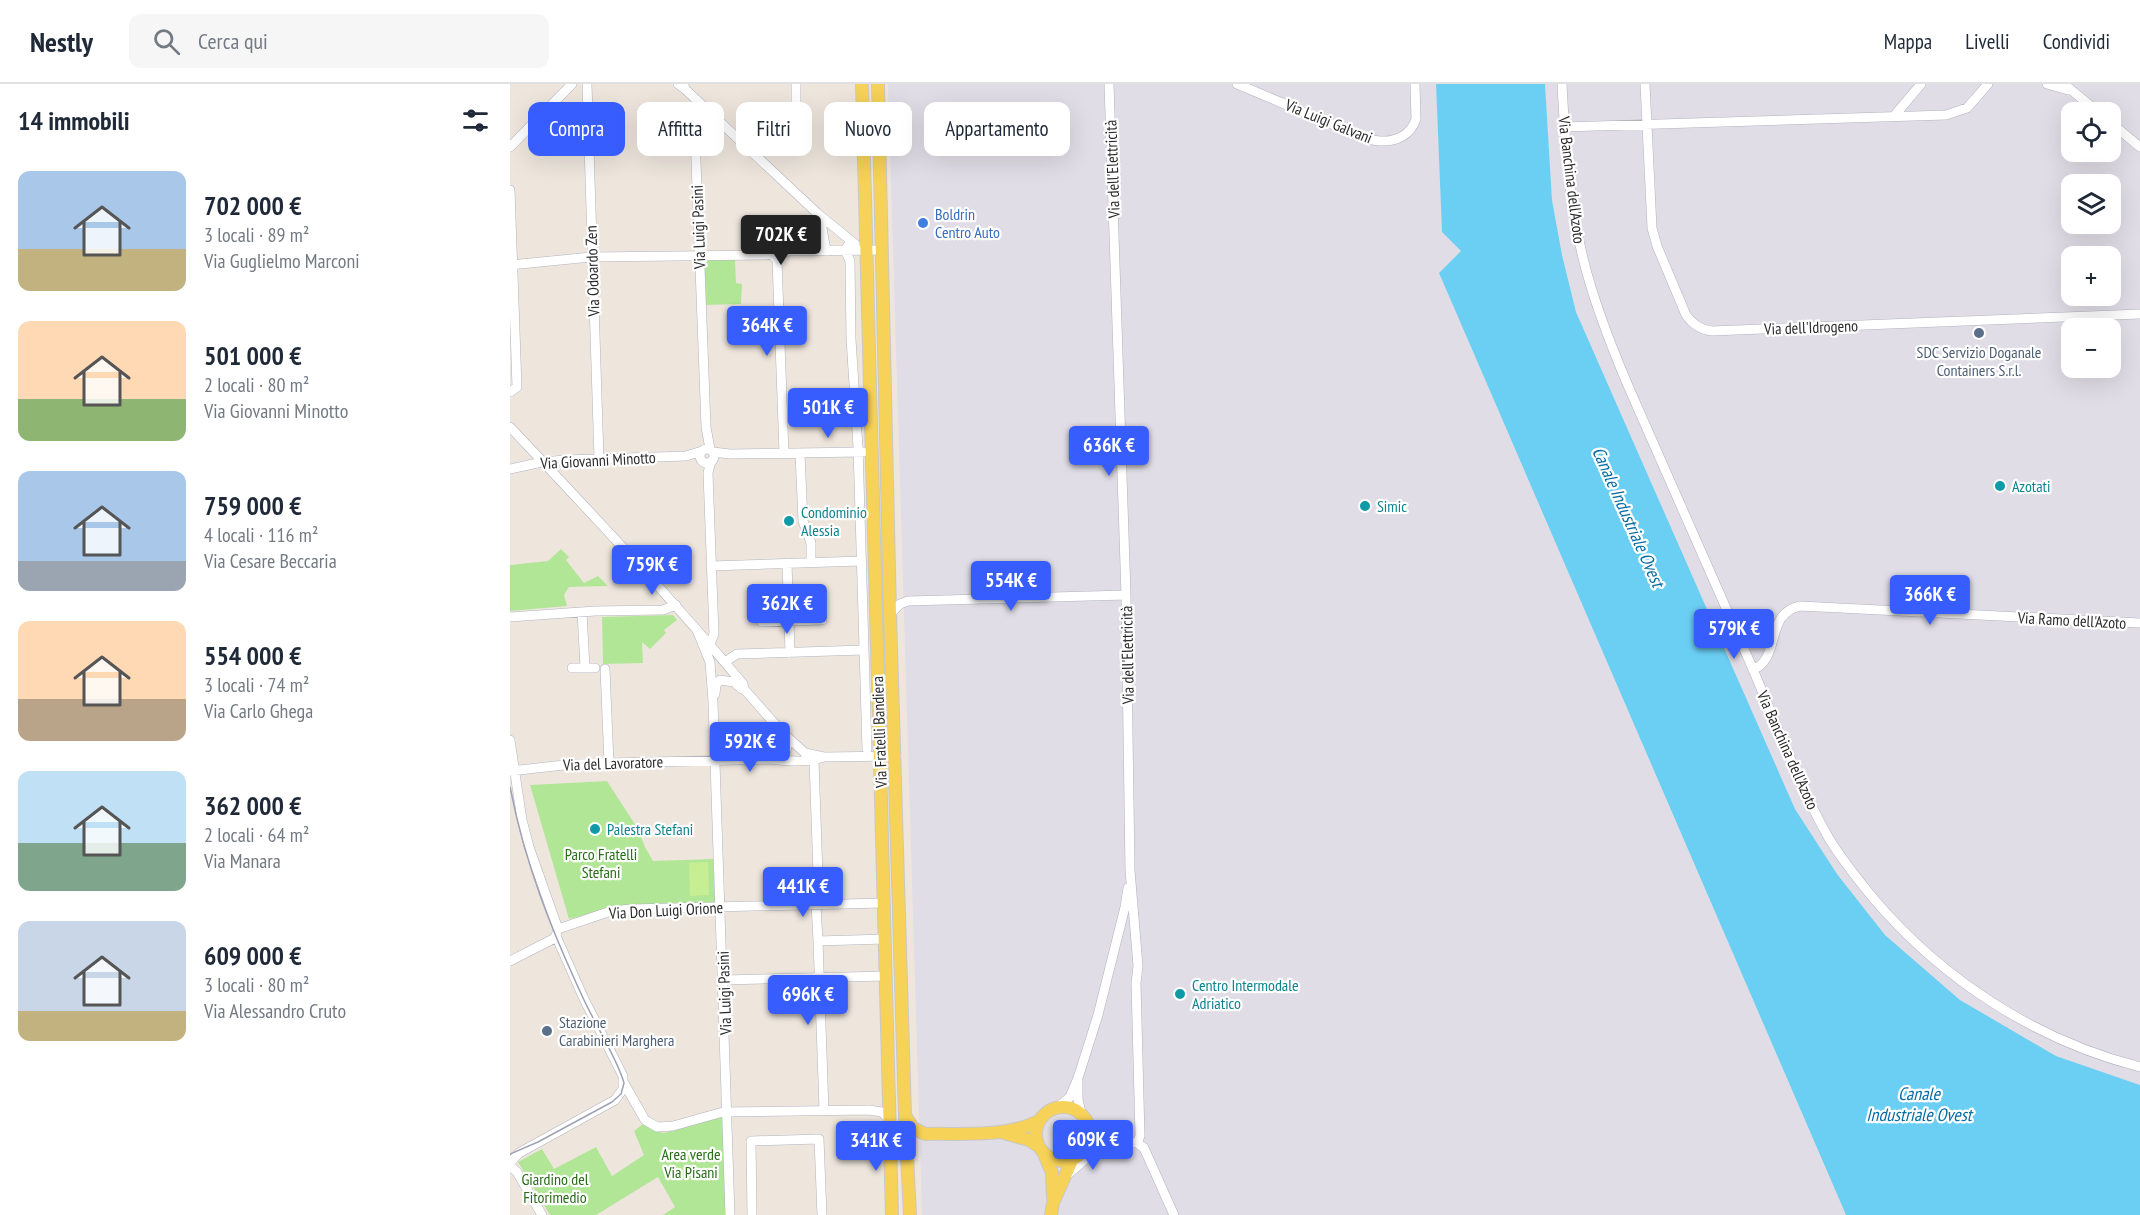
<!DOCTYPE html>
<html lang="it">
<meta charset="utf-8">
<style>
body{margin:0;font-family:"PT Sans Narrow",sans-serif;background:#f6f6f7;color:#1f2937;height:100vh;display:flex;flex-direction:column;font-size:22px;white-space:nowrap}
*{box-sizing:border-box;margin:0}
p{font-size:20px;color:#747a83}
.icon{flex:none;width:33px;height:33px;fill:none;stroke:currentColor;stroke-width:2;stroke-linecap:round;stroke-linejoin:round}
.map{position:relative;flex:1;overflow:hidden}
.drawer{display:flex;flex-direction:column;background:#fff;width:510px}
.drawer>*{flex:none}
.banner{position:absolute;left:18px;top:18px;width:570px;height:54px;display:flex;gap:12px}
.fabs{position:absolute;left:1551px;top:18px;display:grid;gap:12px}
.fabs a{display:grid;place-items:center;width:60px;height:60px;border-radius:12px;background:#fff;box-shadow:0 6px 24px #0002;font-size:30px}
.price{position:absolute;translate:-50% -51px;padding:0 14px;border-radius:6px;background:#385dff;color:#fff;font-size:20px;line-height:39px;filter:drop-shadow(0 2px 3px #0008)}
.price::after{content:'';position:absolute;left:50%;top:36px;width:18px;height:14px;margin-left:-9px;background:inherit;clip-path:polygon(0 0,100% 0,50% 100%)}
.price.current{background:#222;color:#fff}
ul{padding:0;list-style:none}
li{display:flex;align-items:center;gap:18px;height:150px;padding:0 18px}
li span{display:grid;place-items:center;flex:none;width:168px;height:120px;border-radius:12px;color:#555}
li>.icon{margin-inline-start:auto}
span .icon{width:72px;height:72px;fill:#fffc;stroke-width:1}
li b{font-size:26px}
h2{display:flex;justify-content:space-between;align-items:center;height:72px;padding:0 18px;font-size:26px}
.chip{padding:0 21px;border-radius:12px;background:#fff;box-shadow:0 6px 24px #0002;font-size:21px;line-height:54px}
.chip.current{background:#385dff;color:#fff}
header{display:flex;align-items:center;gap:36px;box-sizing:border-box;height:84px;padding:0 30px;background:#fff;border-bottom:2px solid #e0e1e3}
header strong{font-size:28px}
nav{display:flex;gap:33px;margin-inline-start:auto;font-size:21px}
.search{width:420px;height:54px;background:#f6f6f7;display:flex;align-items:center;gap:15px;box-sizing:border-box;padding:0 21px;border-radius:12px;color:#747a83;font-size:22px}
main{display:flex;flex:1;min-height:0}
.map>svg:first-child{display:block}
</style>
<header>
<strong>Nestly</strong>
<div class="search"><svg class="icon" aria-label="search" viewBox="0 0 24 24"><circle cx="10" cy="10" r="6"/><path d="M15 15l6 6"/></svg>Cerca qui</div>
<nav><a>Mappa</a><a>Livelli</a><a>Condividi</a></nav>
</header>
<main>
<section class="drawer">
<h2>14 immobili<svg class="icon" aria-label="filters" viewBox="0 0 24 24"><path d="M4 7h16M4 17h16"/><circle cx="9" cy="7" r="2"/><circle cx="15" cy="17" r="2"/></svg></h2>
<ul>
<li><span style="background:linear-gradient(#a9c7e8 65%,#c2b280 0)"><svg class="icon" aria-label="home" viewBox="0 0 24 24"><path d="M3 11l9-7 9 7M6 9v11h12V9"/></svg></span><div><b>702 000 €</b><p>3 locali · 89 m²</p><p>Via Guglielmo Marconi</p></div></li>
<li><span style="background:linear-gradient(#ffd9b3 65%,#8fb573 0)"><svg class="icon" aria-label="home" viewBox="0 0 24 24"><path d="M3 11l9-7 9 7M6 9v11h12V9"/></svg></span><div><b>501 000 €</b><p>2 locali · 80 m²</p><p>Via Giovanni Minotto</p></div></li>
<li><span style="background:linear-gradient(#a9c7e8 75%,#9aa5b1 0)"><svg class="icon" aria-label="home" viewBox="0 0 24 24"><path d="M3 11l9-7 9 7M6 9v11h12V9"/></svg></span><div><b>759 000 €</b><p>4 locali · 116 m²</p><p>Via Cesare Beccaria</p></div></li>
<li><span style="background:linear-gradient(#ffd9b3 65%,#b9a48a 0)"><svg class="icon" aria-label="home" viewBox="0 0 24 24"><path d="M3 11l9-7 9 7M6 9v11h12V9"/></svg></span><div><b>554 000 €</b><p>3 locali · 74 m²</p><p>Via Carlo Ghega</p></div></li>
<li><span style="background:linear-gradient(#bfe0f5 60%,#7fa58c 0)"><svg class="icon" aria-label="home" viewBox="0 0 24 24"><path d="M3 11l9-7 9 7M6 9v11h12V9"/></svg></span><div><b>362 000 €</b><p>2 locali · 64 m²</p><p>Via Manara</p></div></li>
<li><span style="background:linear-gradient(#c9d6e8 75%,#c2b280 0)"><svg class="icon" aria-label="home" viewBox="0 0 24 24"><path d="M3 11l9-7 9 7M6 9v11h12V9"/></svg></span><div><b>609 000 €</b><p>3 locali · 80 m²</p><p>Via Alessandro Cruto</p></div></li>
</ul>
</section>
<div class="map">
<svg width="1630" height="1131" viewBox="0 0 1630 1131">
<rect width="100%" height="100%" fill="#eee6dd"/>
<path fill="#e0dde6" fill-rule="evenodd" d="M378,0H926L932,148L951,167L929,189L1336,1131H412Z
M1035,0H1630V1001L1546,972L1450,916L1375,851L1327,790L1285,725L1066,228L1052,171L1042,116ZM1562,28H1600V68H1562ZM1562,100H1600V140H1562ZM1562,172H1600V212H1562ZM1562,244H1600V284H1562Z"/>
<path fill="#b2e697" d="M193,175H225L226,199L232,200L231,220L194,221Z
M51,465L59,473L56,476L74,499L88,492L98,502L59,503L54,511L57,522L0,527V481L38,477Z
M309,512L310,532L254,534V515Z
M163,531L167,536L154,546L156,549L140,565L132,558L133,579L93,580L92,533Z
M97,697L128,745L135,763L143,777L203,775L206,820L104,824L59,835L20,701Z
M215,1033L217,1131H153L165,1123L148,1093L86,1131H40L8,1078L32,1065L44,1085L86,1063L102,1092L134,1071L124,1047L133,1040L145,1047L154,1049L195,1037Z"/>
<path fill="#c7ee92" d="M198,778L199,811L180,812L179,779Z"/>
<path fill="#6bcff4" d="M926,0H1035L1042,116L1052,171L1066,228L1285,725L1327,790L1375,851L1450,916L1546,972L1630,1001V1131H1336L929,189L951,167L932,148Z"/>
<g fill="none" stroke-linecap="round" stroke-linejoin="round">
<g stroke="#b1b3bf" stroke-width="10">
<path id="minor" d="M77,0L89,375
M168,0L176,6L173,0
M599,0L616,511L620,786L628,882L626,899L630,1052L627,1059
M727,0C759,13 790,27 822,40C836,46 853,56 870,57C886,58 901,51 906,35L905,0
M1052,0C1055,58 1059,117 1073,174C1084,219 1101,262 1119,304C1159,394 1198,484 1238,574C1264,633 1286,695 1317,751C1330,774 1347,794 1363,814C1433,896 1525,956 1630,983
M1135,0L1142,144L1147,162L1176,231C1183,241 1191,246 1202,247L1630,230
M1537,0L1558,6
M1554,0L1588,28
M176,6L307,129L345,160
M187,16L184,24L196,343L200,365
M1385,31L1411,0
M1600,38L1630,63
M1054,43L1436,31L1457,24L1478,0
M0,63L62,0
M246,72L286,31V0
M0,106L7,303L0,308
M308,131C314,143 312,155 317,167
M341,157L335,166L340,177L341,255L348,363L357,665
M261,170L267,176L274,369
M0,181L81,173L255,171L279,167L372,166
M0,343C80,428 159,511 233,600L234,605L272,648L295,669L314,673
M190 372a7 7 0 1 1 14 0a7 7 0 1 1-14 0Z
M203,368L220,370L353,368
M290,370L293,437L301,459V478
M0,385L32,378L55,376L176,372L192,367
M277,479L278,510L250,511L252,538L312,536V509L278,510
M201,482L351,477
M72,528L75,584H85
M380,530L390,520L398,517L616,511
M0,533L85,527L153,526L166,521
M279,537L280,569
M187,546L200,578L203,618L220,1131
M200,560L204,550L198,389L201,377
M215,578L227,570L354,566
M62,584H75
M95,585L99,679
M1243,586C1272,573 1254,530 1290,522L1630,539
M205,610L206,601L210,596L224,598L232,605
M0,656L12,736L19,763L48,845L46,852L43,855L0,877
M265,674L275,670L277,663L273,651
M304,676L309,820
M0,687L63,680L260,675C278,677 296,679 314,673L386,672
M306,821L308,857L375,855
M48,845L101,827L122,825L374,819
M308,857L314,1026
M214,896L376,892
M568,997V1015L571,1030
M114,999L135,1036L147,1043L163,1042L213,1028L359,1026L372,1028L380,1037
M548,1023L560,1013L568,994L588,931L615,823L618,804
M579,1043C594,1056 609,1058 627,1059
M627,1059L634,1064L664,1131
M0,1079L9,1069L105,1016L113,1005V992L74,915L46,852
M0,1082L7,1088L32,1131
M558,1090L585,1067L598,1062
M242,1131L241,1057L309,1055L312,1131"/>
</g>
<g stroke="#c8c8c8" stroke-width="14">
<path id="major" d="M352,0L382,1131
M368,0L380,530L395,1032L400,1131
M526 1050a27 27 0 1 1 54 0a27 27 0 1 1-54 0Z
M396,1033L403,1044L415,1050C453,1049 494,1054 529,1037
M494,1049L519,1056L528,1062
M535,1072L542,1089L543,1114
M541,1131L543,1119L562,1076"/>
</g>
<use href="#minor" stroke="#fff" stroke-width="9"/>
<use href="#major" stroke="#f7d258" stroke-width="12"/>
<path stroke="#9fa2b6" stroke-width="1.5" d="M0,703C15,780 41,845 74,916C85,940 108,976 114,999L111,1010L102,1018L28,1058L0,1070"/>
</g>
<circle fill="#3f7fe0" stroke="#fff" stroke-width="2" cx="413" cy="139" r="6"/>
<g fill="#5c6f8a" stroke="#fff" stroke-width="2">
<circle cx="1469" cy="249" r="6"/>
<circle cx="37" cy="947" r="6"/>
</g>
<g fill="#0f9aa8" stroke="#fff" stroke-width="2">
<circle cx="1490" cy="402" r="6"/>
<circle cx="855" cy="422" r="6"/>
<circle cx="279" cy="437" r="6"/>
<circle cx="85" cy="745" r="6"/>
<circle cx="670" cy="910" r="6"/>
</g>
<g text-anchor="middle" stroke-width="4.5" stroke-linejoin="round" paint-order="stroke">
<g font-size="16" fill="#2b2b2b" stroke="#fff">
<text transform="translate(819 37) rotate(22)" y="6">Via Luigi Galvani</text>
<text transform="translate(602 85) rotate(-92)" y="6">Via dell'Elettricità</text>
<text transform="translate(1062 96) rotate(83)" y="6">Via Banchina dell'Azoto</text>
<text transform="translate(188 143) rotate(-92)" y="6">Via Luigi Pasini</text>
<text transform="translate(82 187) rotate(-92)" y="6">Via Odoardo Zen</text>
<text transform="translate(1301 243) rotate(-2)" y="6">Via dell'Idrogeno</text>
<text transform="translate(88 376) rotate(-3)" y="6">Via Giovanni Minotto</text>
<text transform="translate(1562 536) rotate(3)" y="6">Via Ramo dell'Azoto</text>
<text transform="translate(617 571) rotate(-91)" y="6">Via dell'Elettricità</text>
<text transform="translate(369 648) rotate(-92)" y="6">Via Fratelli Bandiera</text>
<text transform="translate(1278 666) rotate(66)" y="6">Via Banchina dell'Azoto</text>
<text transform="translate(103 679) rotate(-2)" y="6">Via del Lavoratore</text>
<text transform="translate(156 826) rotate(-3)" y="6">Via Don Luigi Orione</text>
<text transform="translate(214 909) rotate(-92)" y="6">Via Luigi Pasini</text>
</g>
<g font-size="16" fill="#366cbe" stroke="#fff" text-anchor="start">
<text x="425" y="136">Boldrin<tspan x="425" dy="18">Centro Auto</tspan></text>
</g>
<g font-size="16" fill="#4e5e75" stroke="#fff">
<text x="1469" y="274">SDC Servizio Doganale<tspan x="1469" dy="18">Containers S.r.l.</tspan></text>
<text x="49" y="944" text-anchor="start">Stazione<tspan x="49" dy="18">Carabinieri Marghera</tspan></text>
</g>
<g font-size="16" fill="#0d838f" stroke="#fff" text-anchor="start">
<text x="1502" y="408">Azotati</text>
<text x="867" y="428">Simic</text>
<text x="291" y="434">Condominio<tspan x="291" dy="18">Alessia</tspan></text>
<text x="97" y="751">Palestra Stefani</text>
<text x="682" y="907">Centro Intermodale<tspan x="682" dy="18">Adriatico</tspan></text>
</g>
<g font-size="16" fill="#286c17" stroke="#fff">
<text x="91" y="776">Parco Fratelli<tspan x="91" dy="18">Stefani</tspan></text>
<text x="181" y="1076">Area verde<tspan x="181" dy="18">Via Pisani</tspan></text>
<text x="45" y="1101">Giardino del<tspan x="45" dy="18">Fitorimedio</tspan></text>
</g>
<g font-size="18" font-style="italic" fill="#076da3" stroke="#fff">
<text transform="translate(1118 433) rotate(66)" y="6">Canale Industriale Ovest</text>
<text x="1409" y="1016">Canale<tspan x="1409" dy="21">Industriale Ovest</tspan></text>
</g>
</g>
</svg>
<div class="fabs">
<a><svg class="icon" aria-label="locate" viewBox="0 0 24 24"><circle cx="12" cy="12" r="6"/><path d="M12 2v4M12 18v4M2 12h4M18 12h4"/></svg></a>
<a><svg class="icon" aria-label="layers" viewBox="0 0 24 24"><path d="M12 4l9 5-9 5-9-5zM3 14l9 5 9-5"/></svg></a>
<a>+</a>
<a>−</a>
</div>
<b class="price current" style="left:271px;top:182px">702K €</b>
<b class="price" style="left:257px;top:273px">364K €</b>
<b class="price" style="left:318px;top:355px">501K €</b>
<b class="price" style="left:599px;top:393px">636K €</b>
<b class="price" style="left:142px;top:512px">759K €</b>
<b class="price" style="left:501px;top:528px">554K €</b>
<b class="price" style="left:1420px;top:542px">366K €</b>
<b class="price" style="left:277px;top:551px">362K €</b>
<b class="price" style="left:1224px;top:576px">579K €</b>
<b class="price" style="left:240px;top:689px">592K €</b>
<b class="price" style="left:293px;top:834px">441K €</b>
<b class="price" style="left:298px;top:942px">696K €</b>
<b class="price" style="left:583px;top:1087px">609K €</b>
<b class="price" style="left:366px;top:1088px">341K €</b>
<div class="banner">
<a class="chip current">Compra</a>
<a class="chip">Affitta</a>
<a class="chip">Filtri</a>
<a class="chip">Nuovo</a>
<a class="chip">Appartamento</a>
</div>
</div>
</main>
